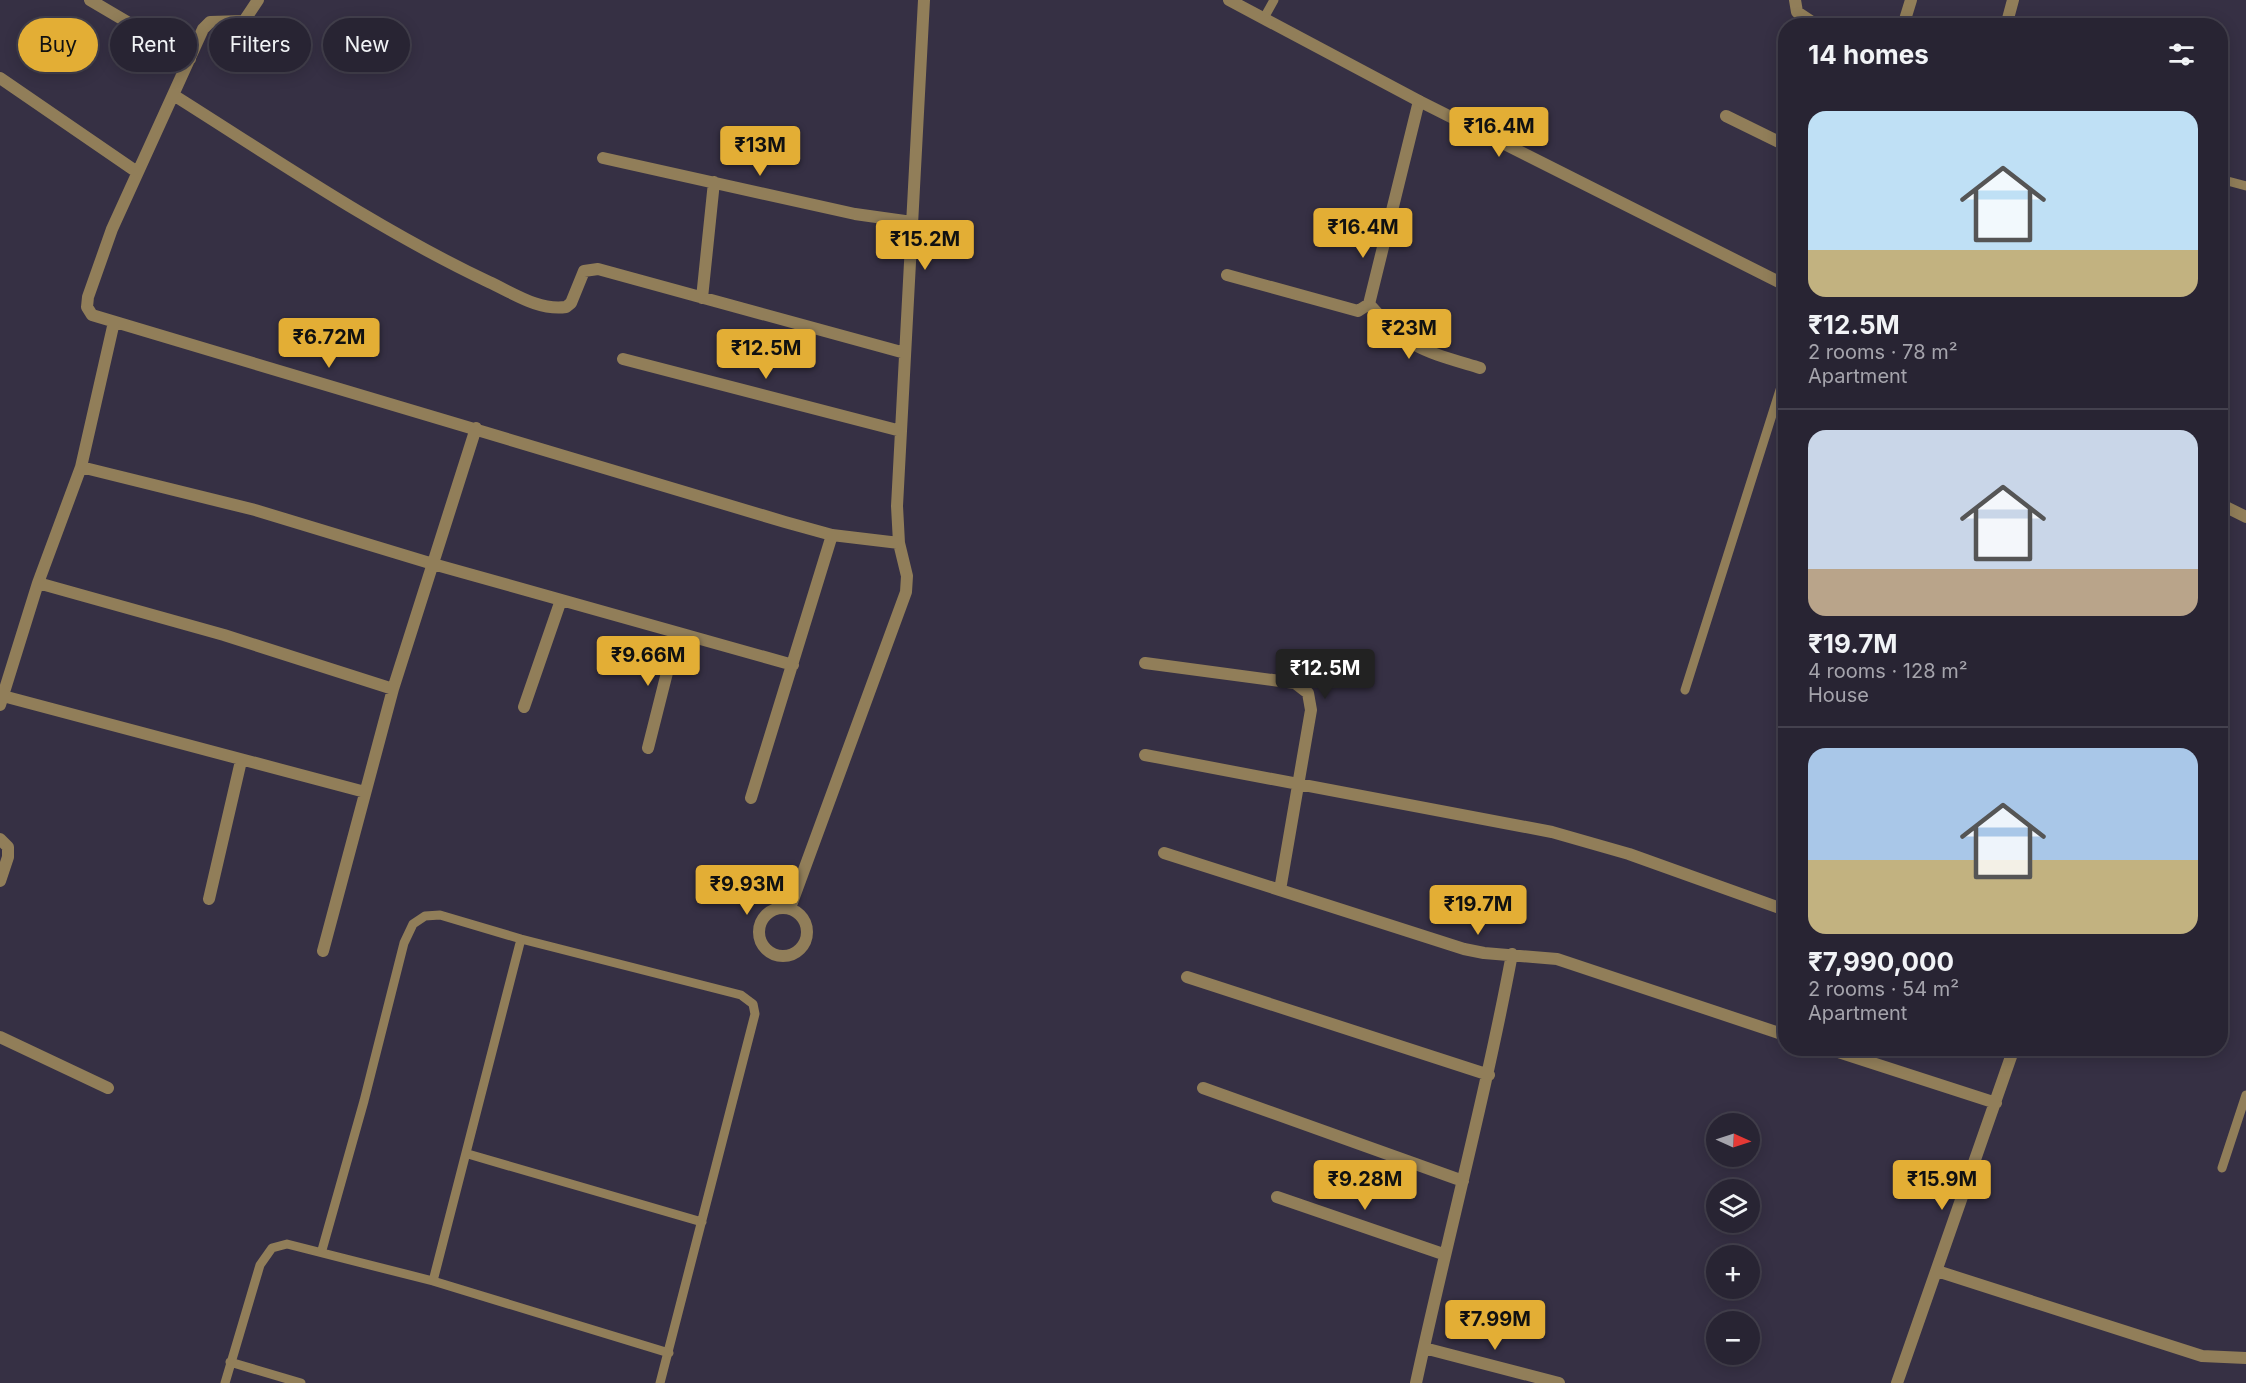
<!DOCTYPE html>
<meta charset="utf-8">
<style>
body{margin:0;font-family:Inter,sans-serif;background:#302c3b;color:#f1f3f6;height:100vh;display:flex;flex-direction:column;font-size:22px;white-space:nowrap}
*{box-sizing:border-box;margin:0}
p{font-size:20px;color:#a5a4ac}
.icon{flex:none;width:33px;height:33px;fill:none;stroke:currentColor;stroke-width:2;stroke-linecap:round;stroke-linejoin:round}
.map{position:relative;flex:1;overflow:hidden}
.side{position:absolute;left:1778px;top:18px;width:450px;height:1038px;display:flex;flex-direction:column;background:#282433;border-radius:24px;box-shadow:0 3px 15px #0003,0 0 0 2px #44414e}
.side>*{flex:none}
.hud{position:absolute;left:18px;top:18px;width:570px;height:54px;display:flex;gap:12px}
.needle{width:39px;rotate:93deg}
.tools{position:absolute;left:1706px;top:1113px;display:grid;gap:12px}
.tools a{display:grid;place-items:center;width:54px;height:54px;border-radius:50%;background:#282433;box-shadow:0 3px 15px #0003,0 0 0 2px #44414e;font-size:30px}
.price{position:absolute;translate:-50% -51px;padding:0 14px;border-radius:6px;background:#e3ae35;color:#111;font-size:20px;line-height:39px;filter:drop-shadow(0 2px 3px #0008)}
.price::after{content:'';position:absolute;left:50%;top:36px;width:18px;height:14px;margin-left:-9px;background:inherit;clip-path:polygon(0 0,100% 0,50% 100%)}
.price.active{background:#222;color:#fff}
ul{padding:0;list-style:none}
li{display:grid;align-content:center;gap:12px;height:318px;padding:0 30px}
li+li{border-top:2px solid #44414e}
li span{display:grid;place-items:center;height:186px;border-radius:18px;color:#555}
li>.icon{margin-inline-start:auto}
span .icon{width:108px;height:108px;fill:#fffc;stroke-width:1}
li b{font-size:26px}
h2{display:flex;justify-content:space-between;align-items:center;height:72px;padding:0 30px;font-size:26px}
.pill{padding:0 21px;border-radius:27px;background:#282433;box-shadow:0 3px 15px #0003,0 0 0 2px #44414e;font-size:21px;line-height:54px}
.pill.active{background:#e3ae35;color:#111}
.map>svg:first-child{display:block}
</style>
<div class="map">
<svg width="2246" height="1383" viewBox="0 0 2246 1383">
<rect width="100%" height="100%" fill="#363044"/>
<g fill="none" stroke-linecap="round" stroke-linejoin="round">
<path stroke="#917e59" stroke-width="9" d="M1264,18L1274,0
M2220,179L2246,186
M1685,690L1785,374
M2220,833L2223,834
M468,1154L702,1222
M2222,1168L2246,1095
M322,1250L364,1101L404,943L413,924L425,916L440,915L521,939L741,995L753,1004L755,1014L660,1383
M433,1281L521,939
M230,1362L301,1383
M225,1383L260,1265L272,1248L287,1244L433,1281L669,1353"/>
<path stroke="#917e59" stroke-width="12" d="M90,0L190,59
M258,0L244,21L210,22L203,29L112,229L88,297L87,307L92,315L785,522L832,535L899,543
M1795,0L1797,12L1818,26
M1903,26L1911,0
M2006,26L2013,0
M0,78L137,172
M175,96C278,161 379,230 489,282C513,293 539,311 566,307L571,303L584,271L598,269L905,353
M1726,116L1785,145
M603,158L855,214L912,222
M1227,275L1358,311L1369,304L1419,101
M702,298L714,182
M1369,304C1408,349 1424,351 1480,368
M623,359L901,431
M81,467L255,510L433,564L793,665
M38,583L224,635L393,689
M1145,663L1295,683L1308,693L1311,710L1280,890
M3,696L365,792
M0,705L38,583L81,467L114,322
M524,707L561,600
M648,748L677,633
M1145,755L1552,832L1629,854L1785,910
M751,798L832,535
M0,839L8,847V857L0,881
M1164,853L1464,949L1484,953L1557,959L1785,1035
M209,899L241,761
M759 932a24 24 0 1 1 48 0a24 24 0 1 1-48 0Z
M790,908L906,592L907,576L899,543L897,506L924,0
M323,951L393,689L476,428
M1187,977L1489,1075
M0,1037L108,1088
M1826,1048L1996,1103
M2149,1048L2159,1052
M1203,1088L1463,1181
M1277,1197L1443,1254
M1937,1271L2202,1356L2246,1358
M1424,1348L1559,1383
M1416,1383C1447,1240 1485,1098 1512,954
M1897,1383L2014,1048"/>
<path stroke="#917e59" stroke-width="12" d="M1229,0L1419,101L1785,285
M2220,504L2246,517"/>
</g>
</svg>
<div class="tools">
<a><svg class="needle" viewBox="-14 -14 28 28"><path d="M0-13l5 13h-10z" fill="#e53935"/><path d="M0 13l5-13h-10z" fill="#a5a4ac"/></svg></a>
<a><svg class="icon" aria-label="layers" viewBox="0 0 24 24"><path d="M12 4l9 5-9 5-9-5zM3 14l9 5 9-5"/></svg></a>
<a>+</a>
<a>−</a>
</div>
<b class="price" style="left:1499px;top:158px">₹16.4M</b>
<b class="price" style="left:760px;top:177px">₹13M</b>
<b class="price" style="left:1363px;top:259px">₹16.4M</b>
<b class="price" style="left:925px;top:271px">₹15.2M</b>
<b class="price" style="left:1409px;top:360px">₹23M</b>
<b class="price" style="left:329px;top:369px">₹6.72M</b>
<b class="price" style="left:766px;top:380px">₹12.5M</b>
<b class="price" style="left:648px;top:687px">₹9.66M</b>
<b class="price active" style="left:1325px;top:700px">₹12.5M</b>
<b class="price" style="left:747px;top:916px">₹9.93M</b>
<b class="price" style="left:1478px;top:936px">₹19.7M</b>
<b class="price" style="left:1365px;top:1211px">₹9.28M</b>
<b class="price" style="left:1942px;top:1211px">₹15.9M</b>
<b class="price" style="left:1495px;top:1351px">₹7.99M</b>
<div class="hud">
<a class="pill active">Buy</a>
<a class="pill">Rent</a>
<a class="pill">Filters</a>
<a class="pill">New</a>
</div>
<section class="side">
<h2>14 homes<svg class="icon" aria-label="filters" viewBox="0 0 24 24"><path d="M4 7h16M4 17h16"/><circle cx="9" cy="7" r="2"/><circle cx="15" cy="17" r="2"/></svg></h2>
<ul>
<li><span style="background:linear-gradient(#bfe0f5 75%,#c2b280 0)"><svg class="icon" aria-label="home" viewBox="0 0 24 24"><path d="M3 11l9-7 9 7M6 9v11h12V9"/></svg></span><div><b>₹12.5M</b><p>2 rooms · 78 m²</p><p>Apartment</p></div></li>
<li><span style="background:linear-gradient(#c9d6e8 75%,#b9a48a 0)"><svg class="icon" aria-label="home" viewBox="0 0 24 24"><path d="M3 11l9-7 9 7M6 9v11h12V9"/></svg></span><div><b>₹19.7M</b><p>4 rooms · 128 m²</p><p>House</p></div></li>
<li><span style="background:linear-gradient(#a9c7e8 60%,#c2b280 0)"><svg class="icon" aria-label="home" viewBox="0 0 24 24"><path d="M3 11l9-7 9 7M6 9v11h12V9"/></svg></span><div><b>₹7,990,000</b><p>2 rooms · 54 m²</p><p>Apartment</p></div></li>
</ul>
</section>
</div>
